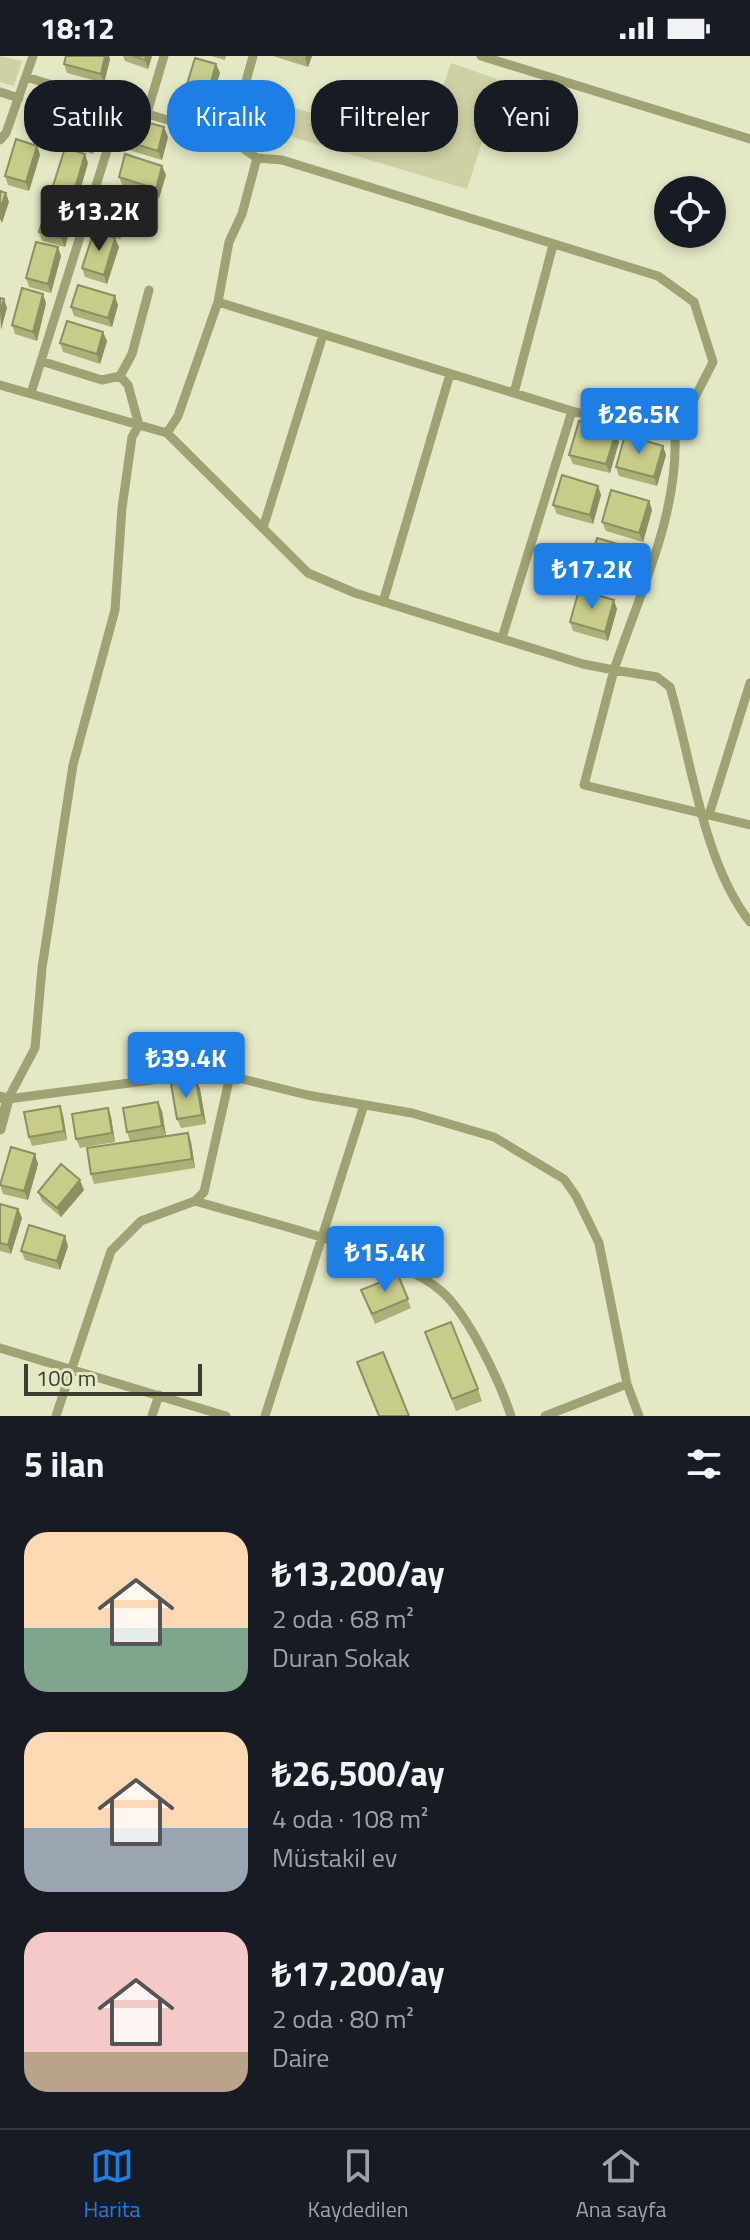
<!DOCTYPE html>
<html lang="tr">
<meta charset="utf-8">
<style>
body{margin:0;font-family:"Titillium Web",sans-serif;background:#20242c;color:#f1f3f6;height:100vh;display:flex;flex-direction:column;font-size:30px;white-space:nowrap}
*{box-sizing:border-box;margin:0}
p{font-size:26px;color:#9ea1a6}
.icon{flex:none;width:44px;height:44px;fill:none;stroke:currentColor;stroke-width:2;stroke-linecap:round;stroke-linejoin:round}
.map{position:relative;height:1360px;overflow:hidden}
.panel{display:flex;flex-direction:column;background:#171b24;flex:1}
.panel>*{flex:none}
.banner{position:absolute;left:24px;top:24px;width:702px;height:72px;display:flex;gap:16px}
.fabs{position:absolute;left:654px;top:120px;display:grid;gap:16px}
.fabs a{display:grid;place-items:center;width:72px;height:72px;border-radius:50%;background:#171b24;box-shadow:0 4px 12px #0003;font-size:40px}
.scale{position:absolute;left:24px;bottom:20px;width:178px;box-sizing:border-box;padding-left:8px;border:4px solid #3c3d2f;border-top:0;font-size:22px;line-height:28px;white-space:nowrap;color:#3c3d2f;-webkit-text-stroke:6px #e5e8c5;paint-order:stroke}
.price{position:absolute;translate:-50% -68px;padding:0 18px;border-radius:8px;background:#1d7ee6;color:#fff;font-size:26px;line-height:52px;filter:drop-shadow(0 2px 4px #0008)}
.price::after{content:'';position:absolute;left:50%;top:48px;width:24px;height:18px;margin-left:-12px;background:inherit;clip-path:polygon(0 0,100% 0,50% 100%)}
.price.on{background:#222;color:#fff}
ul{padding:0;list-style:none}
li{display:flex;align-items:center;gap:24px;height:200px;padding:0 24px}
li span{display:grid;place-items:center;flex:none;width:224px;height:160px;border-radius:24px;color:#555}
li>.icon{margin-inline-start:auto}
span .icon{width:96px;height:96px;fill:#fffc;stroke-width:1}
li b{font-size:34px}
h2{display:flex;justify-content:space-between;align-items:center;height:96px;padding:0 24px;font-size:34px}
.chip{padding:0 28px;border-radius:32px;background:#171b24;box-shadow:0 4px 12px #0003;font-size:28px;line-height:72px}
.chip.on{background:#1d7ee6;color:#fff}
.status{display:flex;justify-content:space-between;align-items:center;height:56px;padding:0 40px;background:#171b24;direction:ltr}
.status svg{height:22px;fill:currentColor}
.dock{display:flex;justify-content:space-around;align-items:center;height:112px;border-top:2px solid #363941;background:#171b24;font-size:22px;color:#9ea1a6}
.dock a{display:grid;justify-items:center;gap:4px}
.dock .on{color:#1d7ee6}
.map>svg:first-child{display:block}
</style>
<div class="status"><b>18:12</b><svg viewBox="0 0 49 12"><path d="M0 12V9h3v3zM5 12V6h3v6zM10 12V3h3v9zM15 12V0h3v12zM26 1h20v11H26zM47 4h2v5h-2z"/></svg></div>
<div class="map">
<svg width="750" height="1360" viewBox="0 0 750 1360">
<rect width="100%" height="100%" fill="#e5e8c5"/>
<path fill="#ced1a4" d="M0,0L22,5L14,30L0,26Z
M451,7L497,23L500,30L467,133L246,67L252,39L422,91Z"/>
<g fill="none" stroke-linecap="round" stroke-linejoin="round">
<path stroke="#9fa272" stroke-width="9" d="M481,0L750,83
M26,21L230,83L257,102L282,104L658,220L694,246L713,306L675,380
M0,36L19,42
M147,57L164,0
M230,83L253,0
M0,84L6,77L33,0
M218,246L572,355L675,380C678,460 639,539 614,614L657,621L670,631C691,702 703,807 750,866
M44,306L102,324L120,320L132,298L149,234
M0,329L167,377L308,517L355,537L583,608L614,614L584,729L750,769
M31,337L121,50
M514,337L553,189
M167,377L178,360L218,246L229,186L242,158L257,102
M263,472L323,279
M383,546L450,318
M502,582L572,355
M709,759L750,627
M8,1043L190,1019L230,1020L307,1039L412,1057L494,1081L564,1123L576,1140L599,1187L627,1328L639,1360
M8,1043L35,992L42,912L73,709L115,554L122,452L132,381L139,369L128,329L120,320
M195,1145C258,1164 392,1194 440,1234C468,1257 500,1326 511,1360
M0,1292L226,1360
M56,1360L111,1195L141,1165L195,1145L204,1136L230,1020
M152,1360L159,1339
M265,1360L364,1049
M545,1360L627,1328"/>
<path stroke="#9fa272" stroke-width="11" d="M0,1041L8,1043L0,1073"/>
</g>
<path fill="#acaf76" d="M66,0H109L110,3L104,27L67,17L64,8Z
M123,0H152L148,13L125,5Z
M211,0H226L225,4Z
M273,0H312L308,11Z
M216,8L220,17L209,53L188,47L184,38Z
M100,53L103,62L93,98L71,92L68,83Z
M66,56L54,92L33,86L30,77Z
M168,81L162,104L125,93L122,84Z
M37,90L40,99L29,135L8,129L5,120Z
M88,107L77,145L57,139L53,130Z
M162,110L166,119L159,142L123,131L119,121Z
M129,136L132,146L120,183L99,176L96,167Z
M75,155L65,191L42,185L39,176Z
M115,182L119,191L107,228L85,221L82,212Z
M61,200L51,237L29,231L26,222Z
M46,247L37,285L15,278L12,269Z
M118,249L112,271L74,260L71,251Z
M107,285L100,308L63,296L60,287Z
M619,386L610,417L573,408L569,399Z
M663,390L666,399L657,430L619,420L616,411Z
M598,430L601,439L593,468L557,458L553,449Z
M649,445L652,454L643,486L606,475L602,466Z
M636,502L628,532L592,523L588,514Z
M617,553L608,585L573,575L570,566Z
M196,1024L200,1033L206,1068L181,1072L177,1063Z
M108,1052L111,1061L115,1086L80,1092L76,1083Z
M162,1055L166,1080L130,1085L127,1076Z
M63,1059L67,1084L32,1090L29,1081Z
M188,1077L191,1086L195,1112L94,1128L91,1118Z
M38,1108L28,1144L3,1138L0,1129Z
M84,1134L61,1161L42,1145L38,1136Z
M0,1148L18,1153L22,1162L11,1198L0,1195Z
M68,1190L60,1214L25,1204L21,1195Z
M398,1219L411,1252L375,1268L361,1234Z
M429,1288L478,1333L482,1345L456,1355Z"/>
<path fill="#8c8f60" d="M105,0H109L110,3L104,27L101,18Z
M146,0H152L148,13L145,4Z
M306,0H312L308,11L305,2Z
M216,8L220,17L209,53L206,44Z
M62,47L66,56L54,92L51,83Z
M100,53L103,62L93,98L89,89Z
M164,71L168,81L162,104L158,95Z
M37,90L40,99L29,135L26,126Z
M85,98L88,107L77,145L74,136Z
M162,110L166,119L159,142L156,133Z
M129,136L132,146L120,183L117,174Z
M6,137L9,146L2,167L0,163V153Z
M72,146L75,155L65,191L61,181Z
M115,182L119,191L107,228L104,219Z
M58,191L61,200L51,237L48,228Z
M43,238L46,247L37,285L33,276Z
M115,240L118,249L112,271L108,262Z
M4,243L7,252L1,274L0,256Z
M103,276L107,285L100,308L97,298Z
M616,376L619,386L610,417L606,408Z
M663,390L666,399L657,430L654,421Z
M598,430L601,439L593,468L590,459Z
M649,445L652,454L643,486L639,477Z
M632,492L636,502L628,532L624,523Z
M614,544L617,553L608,585L605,576Z
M196,1024L200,1033L206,1068L202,1059Z
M158,1046L162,1055L166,1080L162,1070Z
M60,1050L63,1059L67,1084L64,1075Z
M108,1052L111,1061L115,1086L112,1077Z
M188,1077L191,1086L195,1112L192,1103Z
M35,1098L38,1108L28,1144L24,1135Z
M80,1124L84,1134L61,1161L57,1152Z
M18,1153L22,1162L11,1198L8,1189Z
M65,1180L68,1190L60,1214L57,1205Z"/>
<path fill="#c8cc89" stroke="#8c8f60" stroke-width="2" d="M66,0H105L101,18L64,8Z
M133,0H146L145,4Z
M195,2L216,8L206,44L184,38Z
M41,41L62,47L51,83L30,77Z
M79,47L100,53L89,89L68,83Z
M128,61L164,71L158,95L122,84Z
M16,83L37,90L26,126L5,120Z
M65,92L85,98L74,136L53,130Z
M125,98L162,110L156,133L119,121Z
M107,130L129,136L117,174L96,167Z
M0,135L6,137L0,153Z
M50,140L72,146L61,181L39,176Z
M94,175L115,182L104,219L82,212Z
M36,186L58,191L48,228L26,222Z
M78,229L115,240L108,262L71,251Z
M22,232L43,238L33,276L12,269Z
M0,242L4,243L0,256Z
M67,265L103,276L97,298L60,287Z
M579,365L616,376L606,408L569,399Z
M625,379L663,390L654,421L616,411Z
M562,419L598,430L590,459L553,449Z
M611,434L649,445L639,477L602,466Z
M597,482L632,492L624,523L588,514Z
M579,534L614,544L605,576L570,566Z
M196,1024L202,1059L177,1063L171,1028Z
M158,1046L162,1070L127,1076L123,1052Z
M60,1050L64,1075L29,1081L24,1056Z
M108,1052L112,1077L76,1083L72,1058Z
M188,1077L192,1103L91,1118L87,1092Z
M11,1091L35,1098L24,1135L0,1129Z
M61,1108L80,1124L57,1152L38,1136Z
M0,1148L18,1153L8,1189L0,1187Z
M29,1169L65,1180L57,1205L21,1195Z
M398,1219L408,1243L372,1258L361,1234Z
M451,1266L478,1333L452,1343L425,1276Z
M383,1296L409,1360H379L357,1306Z"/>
</svg>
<div class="fabs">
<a><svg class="icon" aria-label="locate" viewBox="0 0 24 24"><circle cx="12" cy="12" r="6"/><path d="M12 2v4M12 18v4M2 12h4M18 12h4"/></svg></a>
</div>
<div class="scale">100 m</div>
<b class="price on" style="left:99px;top:197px">₺13.2K</b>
<b class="price" style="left:639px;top:400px">₺26.5K</b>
<b class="price" style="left:592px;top:555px">₺17.2K</b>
<b class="price" style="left:186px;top:1044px">₺39.4K</b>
<b class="price" style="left:385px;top:1238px">₺15.4K</b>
<div class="banner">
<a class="chip">Satılık</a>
<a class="chip on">Kiralık</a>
<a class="chip">Filtreler</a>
<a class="chip">Yeni</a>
</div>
</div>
<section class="panel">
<h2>5 ilan<svg class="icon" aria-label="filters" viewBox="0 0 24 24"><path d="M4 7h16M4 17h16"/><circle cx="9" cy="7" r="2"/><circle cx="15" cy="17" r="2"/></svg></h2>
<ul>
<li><span style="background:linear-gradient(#ffd9b3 60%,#7fa58c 0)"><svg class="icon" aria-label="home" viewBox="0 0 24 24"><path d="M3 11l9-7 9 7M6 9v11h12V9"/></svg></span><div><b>₺13,200/ay</b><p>2 oda · 68 m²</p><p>Duran Sokak</p></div></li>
<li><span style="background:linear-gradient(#ffd9b3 60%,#9aa5b1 0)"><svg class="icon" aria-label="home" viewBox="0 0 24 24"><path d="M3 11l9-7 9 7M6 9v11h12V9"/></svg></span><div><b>₺26,500/ay</b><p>4 oda · 108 m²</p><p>Müstakil ev</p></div></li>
<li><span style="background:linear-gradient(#f6c9c9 75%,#b9a48a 0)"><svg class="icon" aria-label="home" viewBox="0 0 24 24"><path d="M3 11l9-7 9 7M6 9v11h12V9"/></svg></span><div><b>₺17,200/ay</b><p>2 oda · 80 m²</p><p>Daire</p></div></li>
</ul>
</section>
<nav class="dock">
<a class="on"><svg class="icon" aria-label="map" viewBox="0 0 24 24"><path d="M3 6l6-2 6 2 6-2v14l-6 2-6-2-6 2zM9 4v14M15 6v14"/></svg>Harita</a>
<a><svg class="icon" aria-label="saved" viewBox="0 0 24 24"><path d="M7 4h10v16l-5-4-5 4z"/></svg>Kaydedilen</a>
<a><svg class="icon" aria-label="home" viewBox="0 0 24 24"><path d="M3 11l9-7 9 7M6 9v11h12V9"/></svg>Ana sayfa</a>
</nav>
